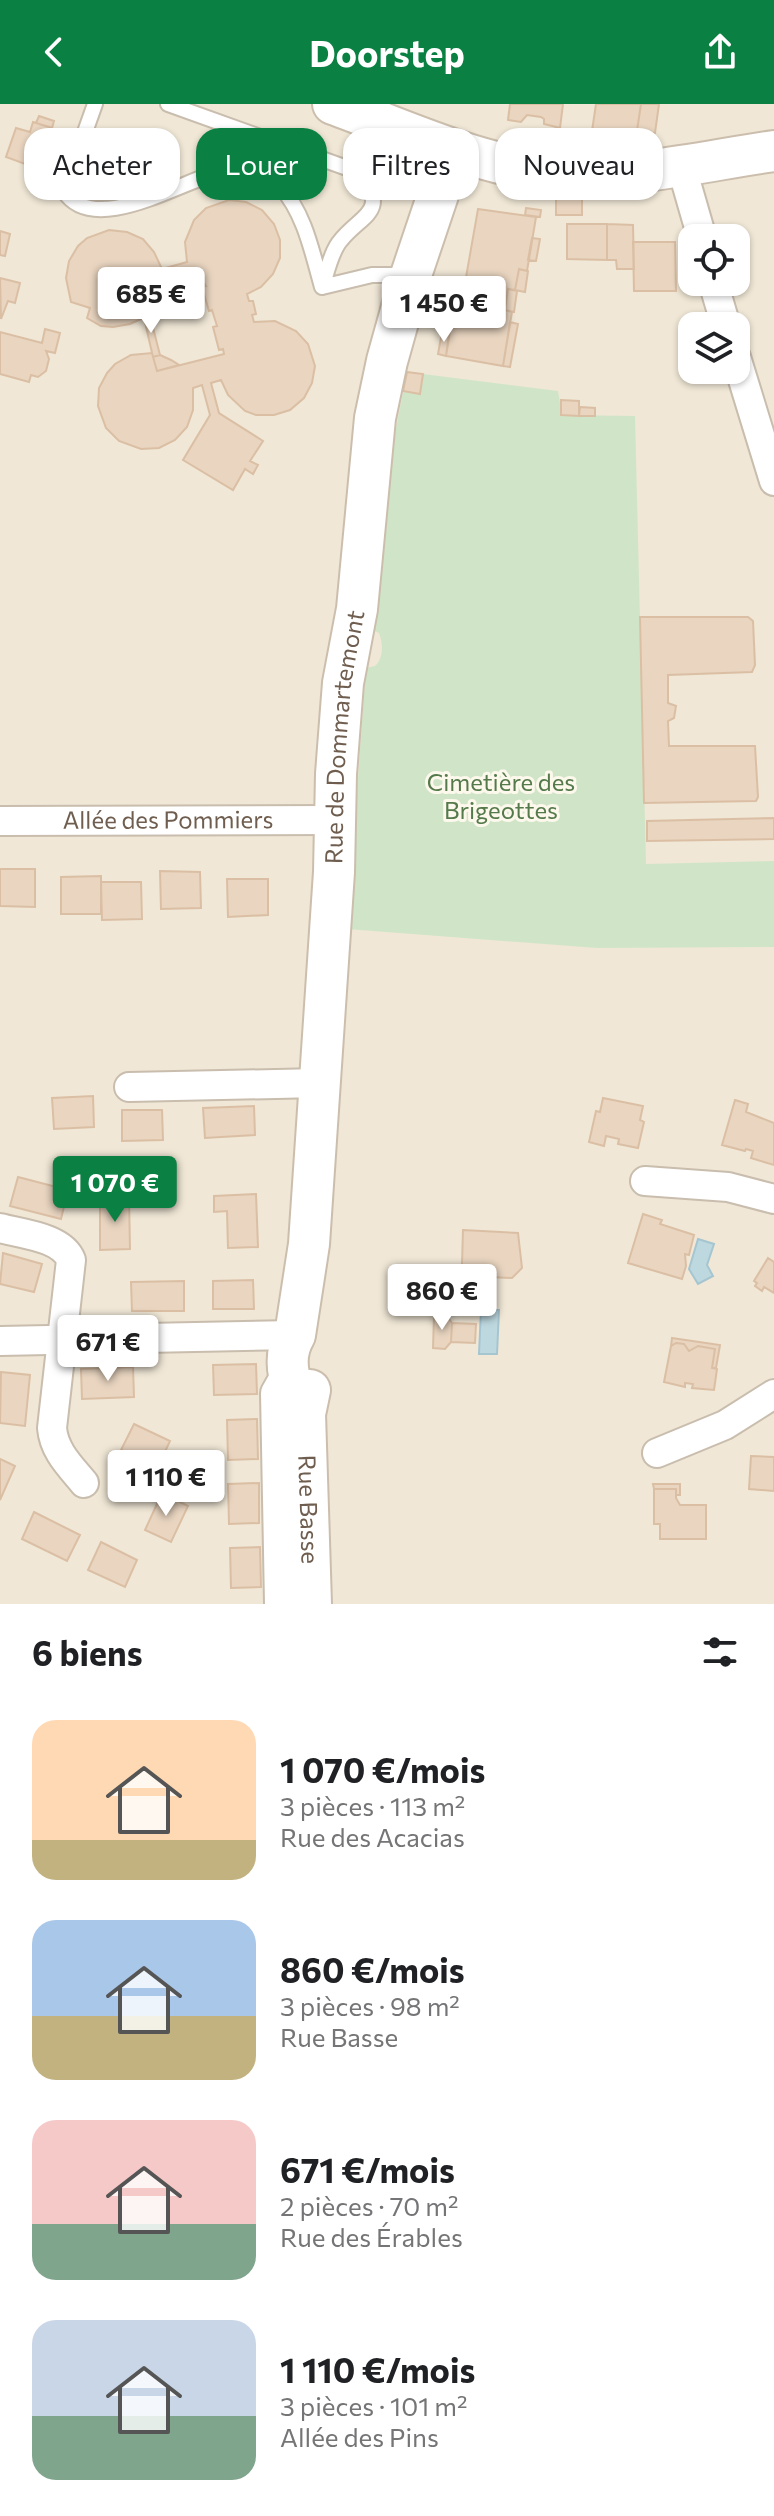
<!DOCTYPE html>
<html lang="fr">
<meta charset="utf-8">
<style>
body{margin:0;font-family:Commissioner,sans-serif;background:#f2f2f2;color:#202124;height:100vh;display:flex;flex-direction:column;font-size:30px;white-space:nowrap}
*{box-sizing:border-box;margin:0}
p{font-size:26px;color:#757577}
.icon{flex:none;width:44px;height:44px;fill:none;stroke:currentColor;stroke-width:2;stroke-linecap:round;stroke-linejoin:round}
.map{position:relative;height:1500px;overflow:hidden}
.side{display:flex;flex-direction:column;background:#fff;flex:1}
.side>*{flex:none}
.hud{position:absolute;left:24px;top:24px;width:726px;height:72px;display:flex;gap:16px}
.fabs{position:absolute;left:678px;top:120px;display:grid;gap:16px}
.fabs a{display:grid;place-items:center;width:72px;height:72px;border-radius:16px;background:#fff;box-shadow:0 2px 6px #0004;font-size:40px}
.price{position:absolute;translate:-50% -68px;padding:0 18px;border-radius:8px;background:#fff;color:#222;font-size:26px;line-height:52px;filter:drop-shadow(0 2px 4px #0008)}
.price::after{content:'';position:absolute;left:50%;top:48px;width:24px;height:18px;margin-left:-12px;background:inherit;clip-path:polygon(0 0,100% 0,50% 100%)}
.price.current{background:#0b8043;color:#fff}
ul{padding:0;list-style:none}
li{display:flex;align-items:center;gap:24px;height:200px;padding:0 32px}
li span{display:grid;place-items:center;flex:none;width:224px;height:160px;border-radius:24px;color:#555}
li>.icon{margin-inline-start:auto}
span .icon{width:96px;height:96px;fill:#fffc;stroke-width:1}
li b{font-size:34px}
h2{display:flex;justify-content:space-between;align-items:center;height:96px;padding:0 32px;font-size:34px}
.pill{padding:0 28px;border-radius:24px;background:#fff;box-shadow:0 2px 6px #0004;font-size:28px;line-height:72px}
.pill.current{background:#0b8043;color:#fff}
header{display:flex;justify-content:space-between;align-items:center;height:104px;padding:0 32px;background:#0b8043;color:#fff;font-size:36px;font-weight:700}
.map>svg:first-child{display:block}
</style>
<header><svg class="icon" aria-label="back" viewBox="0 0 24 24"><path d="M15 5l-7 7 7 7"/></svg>Doorstep<svg class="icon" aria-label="share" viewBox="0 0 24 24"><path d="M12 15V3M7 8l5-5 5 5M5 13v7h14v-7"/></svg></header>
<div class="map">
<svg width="774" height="1500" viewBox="0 0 774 1500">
<rect width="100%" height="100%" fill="#f9f4e7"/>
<path fill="#f0e7d6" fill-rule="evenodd" d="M0,0H774V1500H0ZM692,134H736V178H692ZM692,222H736V266H692Z"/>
<path fill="#d0e5c7" d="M407,268L558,287L562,311L635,312L646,760L774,757V843L597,844L347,825L366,564L375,562C384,554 383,539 379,529L368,524L389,360Z"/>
<path fill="#bed8e0" stroke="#a5c5d1" stroke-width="2" d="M698,1135L714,1140L707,1161L713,1172L698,1180L689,1165Z
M481,1206H499L497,1250H479Z"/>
<path fill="#e9d5c0" stroke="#dbbfa4" stroke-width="2" d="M510,0H563L560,24L544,20V15L541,13L527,11L521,18L508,16Z
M596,0H641L636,33L592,27Z
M641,0H659L655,29L637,27Z
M39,12L54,17L52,24L36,19Z
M33,18L52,24L36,64L6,53L16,24L30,28Z
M556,90L582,91V111H556Z
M229,96L246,98L262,106L274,120L280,136V154L273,170L261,183L247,190L249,197H253L256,210L252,211L254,218L275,217L296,227L308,240L315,262L312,279L304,294L290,306L274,311H256L245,307L228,291L221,276L211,279L219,309L263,337L250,357L258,361L253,370L245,365L233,386L183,356L210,311L202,281L193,284V306L187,323L175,336L159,344L141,345L119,337L106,324L98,302L99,284L107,269L115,260L131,251L152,249L157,267L224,250L223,245L219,246L213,223L217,222L212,206L209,207L202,183L206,182L204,179L160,191L151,206L143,210L141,215L130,220L113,223L101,222L87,214L90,204L71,198L66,174L69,157L78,142L87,134L109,126L127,128L143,135L154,148L162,165L187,158L185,138L194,116L206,104Z
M526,104L541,106L540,113L525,111Z
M478,105L536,113L527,167L519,165L515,186L508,185L505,206L512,208L503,262L446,252L458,178L465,179Z
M567,120H607V156L567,155Z
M607,120L633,121L634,165H617L616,156H607Z
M0,127L10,130L5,152L0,151Z
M532,134L540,135L536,157L528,156Z
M633,138H675L676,187H634Z
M519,165L528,167L525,188L515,186Z
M0,174L20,179L15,199L8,197L1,215Z
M508,185L517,187L514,208L505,206Z
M149,208L160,251L153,253L143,210Z
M510,218L518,220L510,263L503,262Z
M45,225L60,229L55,249L46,247L49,255L46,267L38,273L31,271L29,278L0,270V228L42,239Z
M442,228L449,230L446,252L438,250Z
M160,251L171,256L179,261L157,267L153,253Z
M407,268L423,270L420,290L403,287Z
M561,296L579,297V312L561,311Z
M580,303L595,304V312H579Z
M640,513H748L753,517L755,561L752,568L668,571V599L676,602L674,614L668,617L669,642H755L758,693L756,697L644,699Z
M774,714V735L647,737V717Z
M0,765H35V803L0,802Z
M160,767L200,768L201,804L161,805Z
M101,772V810H61V773Z
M227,775H268V811L228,813Z
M101,778H141L142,815L102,816Z
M93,992L94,1023L54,1025L52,994Z
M603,994L643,1002L640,1016L644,1018L638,1044L618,1040L619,1035L606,1032L604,1042L589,1038L596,1007L600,1008Z
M735,996L748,1000L746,1008L774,1019V1061L751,1054L753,1047L746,1045L745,1047L722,1041Z
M254,1002L255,1031L205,1034L203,1004Z
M122,1006H162L163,1036L122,1037Z
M18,1073L68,1086L61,1115L10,1102Z
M256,1090L258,1143L228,1144L227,1107L214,1108V1092Z
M129,1093L130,1145L100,1146V1094Z
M643,1110L662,1116L660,1120L694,1131L689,1151L685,1150L686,1162L682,1175L628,1159Z
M463,1126L518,1129L522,1164L512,1174L470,1172L462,1160Z
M3,1149L42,1160L34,1188L0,1180Z
M768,1154L774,1158V1189L764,1183L762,1187L755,1182L757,1179L754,1177Z
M253,1176L254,1205H213V1177Z
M184,1177V1207H132L131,1178Z
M434,1212H447L452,1219L451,1238L445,1245L433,1244Z
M452,1219L476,1220L475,1239L451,1238Z
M672,1234L720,1241L716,1264H712L715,1245L698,1242L689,1247L684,1240L676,1239L671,1242Z
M676,1239L684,1240L689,1247L698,1242L715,1245L712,1264L717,1265L714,1286L692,1284L693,1280L685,1279V1283L664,1278L671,1242Z
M256,1260L257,1290L214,1291L213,1261Z
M133,1263L134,1293L82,1295L81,1265Z
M1,1268L30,1271L25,1322L0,1319Z
M257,1315L258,1355L228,1356L227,1316Z
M134,1320L170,1337L158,1363L121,1346Z
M751,1352L774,1353V1387L749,1385Z
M0,1355L15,1362L0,1396Z
M259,1379V1419L229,1420L228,1380Z
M653,1380H680V1391H676V1385H654Z
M654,1385H676V1394L680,1401H706V1435H660V1420H654Z
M162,1389L188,1402L171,1438L145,1426Z
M34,1408L80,1431L67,1457L22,1435Z
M101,1438L137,1456L125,1483L88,1466Z
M260,1443L261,1483L231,1484L230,1444Z"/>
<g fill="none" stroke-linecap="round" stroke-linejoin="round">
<g stroke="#c9bdae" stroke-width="18">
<path id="lane" d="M95,0L64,87C95,136 190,71 230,65C246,63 269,70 280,82C305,110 312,148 322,183
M168,0L361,69C389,109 362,110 341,136C331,147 327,169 322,183
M322,183L372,171H406"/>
</g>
<g stroke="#c9bdae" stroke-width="32">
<g id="street">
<path d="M681,61L702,134"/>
<path d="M713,178L726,222"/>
<path d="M736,253L774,377"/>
<path id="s1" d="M0,717L336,716"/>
<path d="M129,983L320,979"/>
<path d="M645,1077L728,1083L774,1095"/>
<path d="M0,1124C22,1130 62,1133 71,1156L52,1324C54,1347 70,1362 84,1379"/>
<path d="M0,1237L295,1231"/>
<path d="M657,1349L725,1321L774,1290"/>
<path d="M279,1500L275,1289L288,1266"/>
</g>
</g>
<g stroke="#ccbead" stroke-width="44">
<g id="secondary">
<path d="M333,0C413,29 493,69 579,70C645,72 710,56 774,47"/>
<path id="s2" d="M310,1286L305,1310L311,1500"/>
<path id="s3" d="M305,1310C292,1285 279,1258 295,1231L309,1140L334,768L336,670L343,579L357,505L375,314L387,257L411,171L453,46"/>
</g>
</g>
<use href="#lane" stroke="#fff" stroke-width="14"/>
<use href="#street" stroke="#fff" stroke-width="28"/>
<use href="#secondary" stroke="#fff" stroke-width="40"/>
</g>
<g text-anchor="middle" stroke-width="6" stroke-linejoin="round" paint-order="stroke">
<g font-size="24" fill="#6f5e4f" stroke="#fcf8ec">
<text dy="8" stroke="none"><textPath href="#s3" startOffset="684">Rue de Dommartemont</textPath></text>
<text dy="8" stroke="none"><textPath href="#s1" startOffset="168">Allée des Pommiers</textPath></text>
<text dy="8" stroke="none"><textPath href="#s2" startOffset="120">Rue Basse</textPath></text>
</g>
<g font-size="24" fill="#547a4b" stroke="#fcf8ec">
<text x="501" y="687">Cimetière des<tspan x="501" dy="28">Brigeottes</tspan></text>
</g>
</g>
</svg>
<div class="fabs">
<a><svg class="icon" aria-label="locate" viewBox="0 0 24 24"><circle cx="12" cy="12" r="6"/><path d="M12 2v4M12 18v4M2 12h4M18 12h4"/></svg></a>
<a><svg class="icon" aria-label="layers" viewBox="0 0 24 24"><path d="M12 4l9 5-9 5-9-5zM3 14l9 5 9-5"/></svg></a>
</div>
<b class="price" style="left:151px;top:231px">685 €</b>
<b class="price" style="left:444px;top:240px">1 450 €</b>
<b class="price current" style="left:115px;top:1120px">1 070 €</b>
<b class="price" style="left:442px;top:1228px">860 €</b>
<b class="price" style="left:108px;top:1279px">671 €</b>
<b class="price" style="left:166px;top:1414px">1 110 €</b>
<div class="hud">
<a class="pill">Acheter</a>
<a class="pill current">Louer</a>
<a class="pill">Filtres</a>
<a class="pill">Nouveau</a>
</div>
</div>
<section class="side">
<h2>6 biens<svg class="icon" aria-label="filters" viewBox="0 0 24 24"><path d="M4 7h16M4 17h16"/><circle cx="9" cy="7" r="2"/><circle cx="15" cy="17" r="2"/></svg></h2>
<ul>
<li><span style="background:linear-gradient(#ffd9b3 75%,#c2b280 0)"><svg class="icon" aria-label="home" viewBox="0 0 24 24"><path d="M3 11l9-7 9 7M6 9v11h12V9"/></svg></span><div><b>1 070 €/mois</b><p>3 pièces · 113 m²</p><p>Rue des Acacias</p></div></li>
<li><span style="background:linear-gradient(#a9c7e8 60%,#c2b280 0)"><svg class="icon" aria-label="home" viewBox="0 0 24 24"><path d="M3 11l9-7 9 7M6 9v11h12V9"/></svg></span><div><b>860 €/mois</b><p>3 pièces · 98 m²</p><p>Rue Basse</p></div></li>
<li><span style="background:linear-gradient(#f6c9c9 65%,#7fa58c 0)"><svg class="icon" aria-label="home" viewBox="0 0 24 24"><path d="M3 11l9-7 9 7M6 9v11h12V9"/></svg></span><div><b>671 €/mois</b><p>2 pièces · 70 m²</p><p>Rue des Érables</p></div></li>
<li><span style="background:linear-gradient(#c9d6e8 60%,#7fa58c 0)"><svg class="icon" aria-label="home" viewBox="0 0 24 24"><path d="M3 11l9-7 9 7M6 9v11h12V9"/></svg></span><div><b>1 110 €/mois</b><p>3 pièces · 101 m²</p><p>Allée des Pins</p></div></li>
</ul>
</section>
